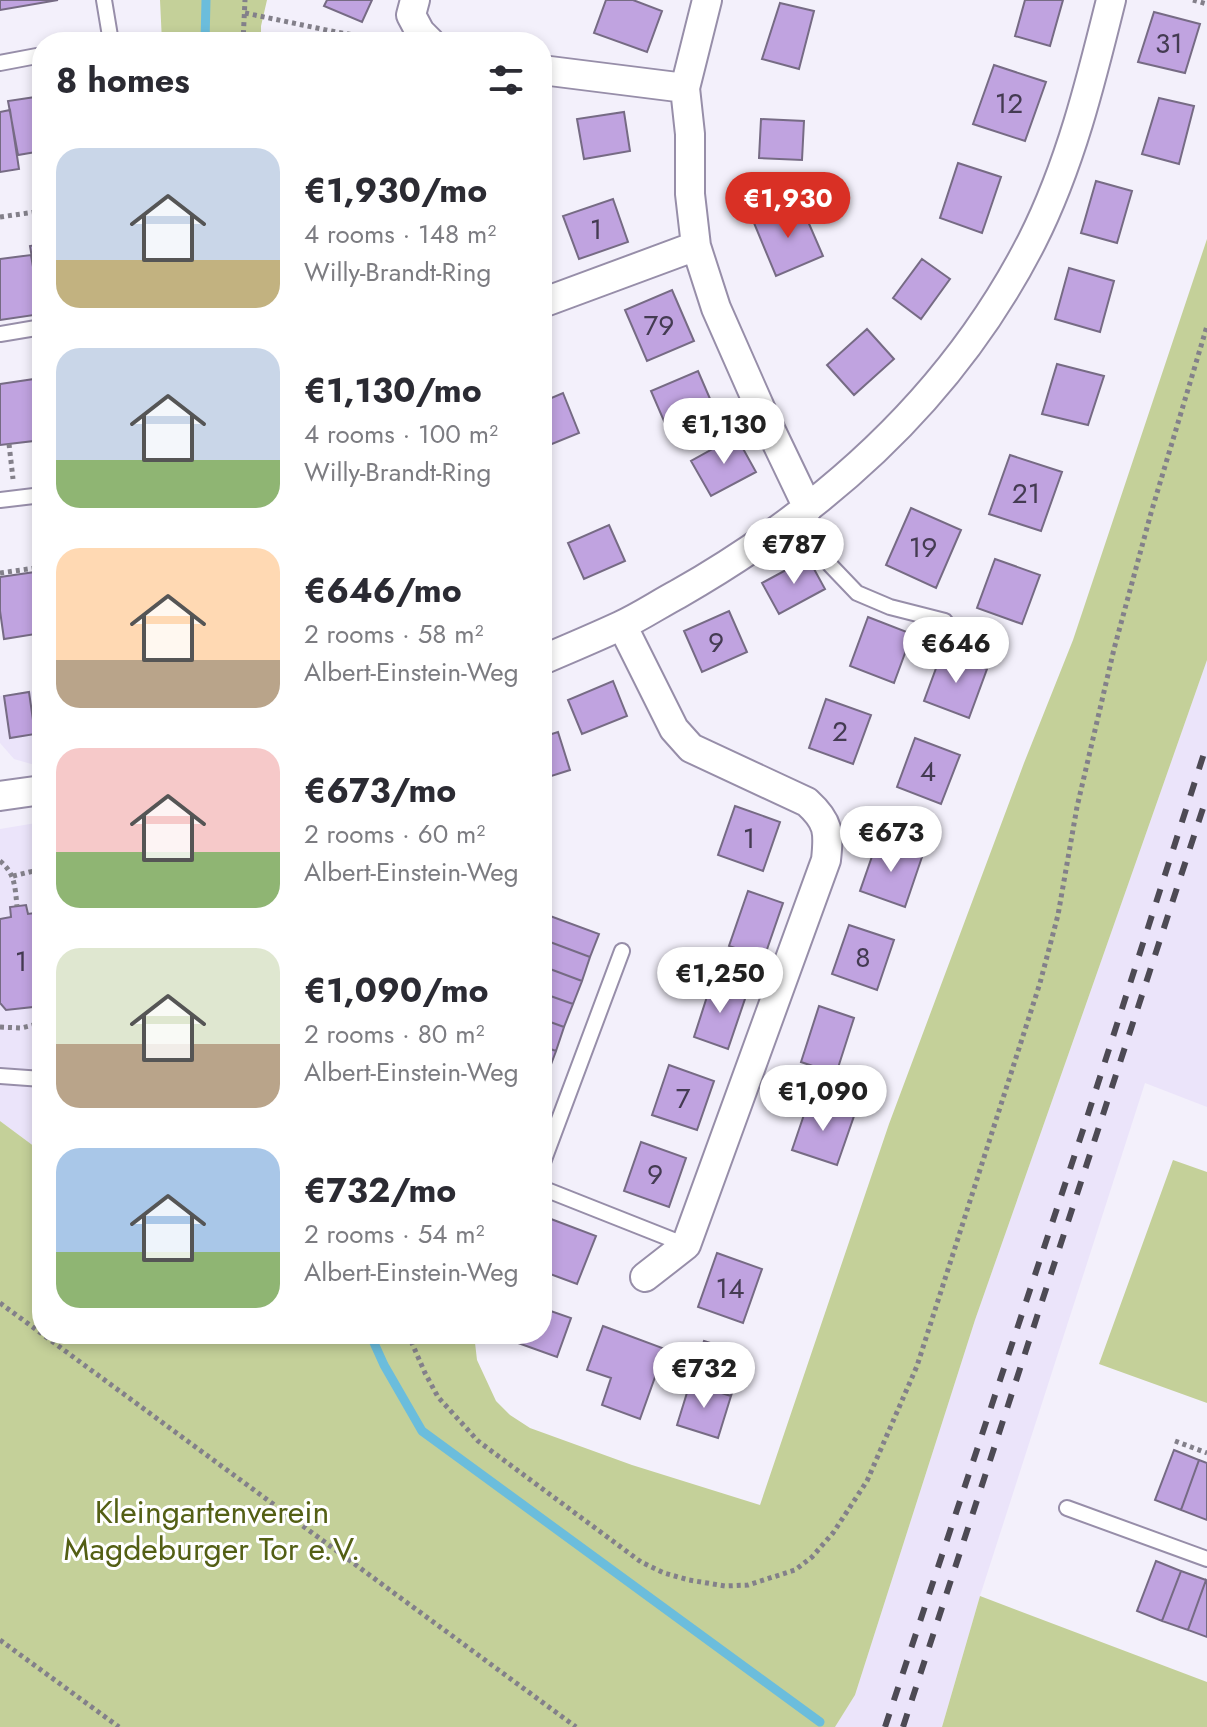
<!DOCTYPE html>
<meta charset="utf-8">
<style>
body{margin:0;font-family:Jost,sans-serif;background:#f2f2f3;color:#2b2b33;height:100vh;display:flex;flex-direction:column;font-size:30px;white-space:nowrap}
*{box-sizing:border-box;margin:0}
p{font-size:26px;color:#7c7c81}
.icon{flex:none;width:44px;height:44px;fill:none;stroke:currentColor;stroke-width:2;stroke-linecap:round;stroke-linejoin:round}
.map{position:relative;flex:1;overflow:hidden}
.sheet{position:absolute;left:32px;top:32px;width:520px;height:1312px;display:flex;flex-direction:column;background:#fff;border-radius:32px;box-shadow:0 4px 12px #0003}
.sheet>*{flex:none}
.price{position:absolute;translate:-50% -68px;padding:0 18px;border-radius:28px;background:#fff;color:#222;font-size:26px;line-height:52px;filter:drop-shadow(0 2px 4px #0008)}
.price::after{content:'';position:absolute;left:50%;top:48px;width:24px;height:18px;margin-left:-12px;background:inherit;clip-path:polygon(0 0,100% 0,50% 100%)}
.price.active{background:#d93025;color:#fff}
ul{padding:0;list-style:none}
li{display:flex;align-items:center;gap:24px;height:200px;padding:0 24px}
li span{display:grid;place-items:center;flex:none;width:224px;height:160px;border-radius:24px;color:#555}
li>.icon{margin-inline-start:auto}
span .icon{width:96px;height:96px;fill:#fffc;stroke-width:1}
li b{font-size:34px}
h2{display:flex;justify-content:space-between;align-items:center;height:96px;padding:0 24px;font-size:34px}
.map>svg:first-child{display:block}
</style>
<div class="map">
<svg width="1207" height="1727" viewBox="0 0 1207 1727">
<rect width="100%" height="100%" fill="#f3f0fb"/>
<path fill="#ebe4fa" d="M1207,660V1107L1145,1083L980,1596L942,1727H835L855,1695L975,1320Z
M42,690V765H35L14,759L0,743V696Z
M42,822V1144L35,1147L0,1121V829Z"/>
<path fill="#c4d099" d="M160,0H267L261,26V42H162Z
M1207,239V660L975,1320L855,1695L835,1727H0V1121L35,1147L42,1144V1334H474L477,1360L496,1401L510,1415L530,1428L632,1465L760,1505L889,1124L1024,763L1073,640Z
M1173,1160L1207,1172V1403L1099,1364Z
M980,1596L1207,1682V1727H942Z"/>
<g fill="none" stroke-linecap="round" stroke-linejoin="round">
<path stroke="#6bbddc" stroke-width="9" d="M205,42L206,0
M370,1334L384,1365L422,1431L820,1722"/>
</g>
<path fill="#c0a3e0" stroke="#766b84" stroke-width="2" d="M0,0H58L0,10Z
M327,0H372L362,22L324,6Z
M606,0H633L662,11L647,52L594,33Z
M1025,0H1063L1050,46L1015,36Z
M780,3L814,11L799,69L762,59Z
M1154,12L1200,24L1185,73L1138,62Z
M994,65L1046,82L1025,141L973,124Z
M42,96V151L18,155L8,101Z
M1159,98L1194,106L1179,164L1142,154Z
M10,110L19,169L0,172V112Z
M624,112L630,151L584,159L577,119Z
M761,119L804,121L802,160L759,158Z
M958,163L1001,177L982,233L940,218Z
M1096,181L1132,191L1117,243L1081,233Z
M613,199L628,242L579,259L563,216Z
M800,203L823,256L776,276L754,223Z
M42,244V300H39L30,246Z
M31,255L41,314L0,320V259Z
M922,259L950,279L921,319L893,298Z
M1069,268L1114,281L1100,332L1055,319Z
M672,290L694,341L647,361L625,310Z
M867,329L894,359L854,395L827,365Z
M1057,364L1104,376L1088,425L1042,414Z
M698,371L714,408L667,428L651,391Z
M41,378L42,440L0,445V384Z
M563,393L579,433L542,448V402Z
M736,436L756,472L711,496L691,461Z
M1010,455L1062,472L1041,531L989,514Z
M911,508L961,530L936,588L886,565Z
M609,525L625,561L584,579L568,543Z
M808,558L825,589L779,614L762,583Z
M995,559L1040,575L1022,624L977,608Z
M42,571V633L4,639L0,611V577Z
M729,611L747,652L702,672L684,631Z
M868,617L912,634L894,683L850,666Z
M942,652L987,669L969,718L924,701Z
M613,681L627,716L582,734L568,700Z
M29,692L35,734L10,738L4,696Z
M826,699L871,715L853,764L809,748Z
M558,732L570,770L542,779V737Z
M915,738L960,755L941,804L897,787Z
M735,806L780,822L763,871L718,855Z
M877,842L922,857L905,907L860,891Z
M748,891L783,903L764,958L729,946Z
M26,905L28,914L42,912V1006L6,1010L0,1003V919L11,917L10,907Z
M542,913L599,934L590,957L542,939Z
M849,925L894,940L877,990L832,974Z
M542,939L590,957L582,981L542,966Z
M542,966L582,981L573,1004L542,993Z
M712,981L747,993L728,1049L694,1037Z
M542,993L573,1004L564,1027L542,1019Z
M819,1006L854,1018L836,1074L801,1062Z
M542,1019L564,1027L556,1051L542,1046Z
M542,1046L556,1051L547,1075L542,1073Z
M669,1065L714,1081L697,1130L652,1115Z
M809,1100L854,1116L837,1165L792,1150Z
M641,1142L686,1158L669,1207L624,1191Z
M551,1219L596,1236L577,1284L542,1271V1242Z
M717,1253L762,1269L743,1323L698,1307Z
M542,1308L571,1318L557,1357L507,1339L509,1334H542Z
M603,1326L665,1349L640,1419L602,1405L611,1378L587,1370Z
M704,1341L745,1354L731,1396L690,1383Z
M690,1383L731,1396L718,1438L677,1425Z
M1174,1450L1199,1460L1181,1510L1155,1500Z
M1199,1460L1207,1463V1520L1181,1510Z
M1156,1561L1181,1571L1162,1621L1137,1611Z
M1181,1571L1206,1580L1188,1630L1162,1621Z
M1206,1580L1207,1581V1637L1188,1630Z"/>
<g fill="none" stroke-linecap="round" stroke-linejoin="round">
<g stroke="#978ea9" stroke-width="18">
<path id="lane" d="M104,0L111,42
M0,63L42,55
M0,334L42,327
M0,500L42,495
M790,523L857,593L890,607L945,621
M0,1076L42,1079
M542,1165L622,951
M542,1188L686,1245
M1067,1508L1207,1559"/>
</g>
<g stroke="#978ea9" stroke-width="32">
<path id="street" d="M415,0L411,15L420,32L430,42
M707,0L685,88L690,134V194L696,246L716,308L761,410L808,508
M542,70L685,88
M542,303L696,246
M622,625L674,729L691,748L807,802C829,822 829,832 826,860L686,1245L645,1277
M542,660C568,649 594,638 620,626C640,617 659,604 678,594C827,509 953,396 1032,241C1070,166 1091,81 1111,0
M0,796L42,790"/>
</g>
<path stroke="#83808a" stroke-width="5" stroke-dasharray="4 4" stroke-linecap="butt" d="M1193,0L1207,4
M245,13L336,32L393,41
M243,42L245,0
M0,217L42,211
M9,444L13,479
M0,573L42,567
M0,861C15,873 15,887 17,906
M13,876L42,869
M0,1027L21,1028L42,1023
M0,1303L576,1727
M408,1334L425,1373L438,1397L478,1441L641,1562L664,1573L689,1580L725,1586L748,1585L795,1570L812,1557L833,1533L867,1481L917,1366L1040,983L1058,915L1077,807L1114,649L1151,513L1207,326
M1175,1441L1207,1453
M0,1640L119,1727"/>
<use href="#lane" stroke="#fff" stroke-width="14"/>
<use href="#street" stroke="#fff" stroke-width="28"/>
<path stroke="#4d4a54" stroke-width="6" stroke-dasharray="14 14" stroke-linecap="butt" d="M885,1727L1083,1130L1207,744
M903,1727L1207,796"/>
</g>
<g text-anchor="middle" stroke-width="6" stroke-linejoin="round" paint-order="stroke">
<g font-size="28" fill="#443b52">
<text x="1169" y="53">31</text>
<text x="1009" y="113">12</text>
<text x="596" y="239">1</text>
<text x="659" y="335">79</text>
<text x="1026" y="503">21</text>
<text x="923" y="557">19</text>
<text x="716" y="652">9</text>
<text x="840" y="741">2</text>
<text x="928" y="781">4</text>
<text x="749" y="848">1</text>
<text x="863" y="967">8</text>
<text x="21" y="971">1</text>
<text x="683" y="1108">7</text>
<text x="655" y="1184">9</text>
<text x="730" y="1298">14</text>
</g>
<g font-size="32" fill="#535f14" stroke="#fff">
<text x="212" y="1523">Kleingartenverein<tspan x="212" dy="37">Magdeburger Tor e.V.</tspan></text>
</g>
</g>
</svg>
<b class="price active" style="left:788px;top:240px">€1,930</b>
<b class="price" style="left:724px;top:466px">€1,130</b>
<b class="price" style="left:794px;top:586px">€787</b>
<b class="price" style="left:956px;top:685px">€646</b>
<b class="price" style="left:891px;top:874px">€673</b>
<b class="price" style="left:720px;top:1015px">€1,250</b>
<b class="price" style="left:823px;top:1133px">€1,090</b>
<b class="price" style="left:704px;top:1410px">€732</b>
<section class="sheet">
<h2>8 homes<svg class="icon" aria-label="filters" viewBox="0 0 24 24"><path d="M4 7h16M4 17h16"/><circle cx="9" cy="7" r="2"/><circle cx="15" cy="17" r="2"/></svg></h2>
<ul>
<li><span style="background:linear-gradient(#c9d6e8 70%,#c2b280 0)"><svg class="icon" aria-label="home" viewBox="0 0 24 24"><path d="M3 11l9-7 9 7M6 9v11h12V9"/></svg></span><div><b>€1,930/mo</b><p>4 rooms · 148 m²</p><p>Willy-Brandt-Ring</p></div></li>
<li><span style="background:linear-gradient(#c9d6e8 70%,#8fb573 0)"><svg class="icon" aria-label="home" viewBox="0 0 24 24"><path d="M3 11l9-7 9 7M6 9v11h12V9"/></svg></span><div><b>€1,130/mo</b><p>4 rooms · 100 m²</p><p>Willy-Brandt-Ring</p></div></li>
<li><span style="background:linear-gradient(#ffd9b3 70%,#b9a48a 0)"><svg class="icon" aria-label="home" viewBox="0 0 24 24"><path d="M3 11l9-7 9 7M6 9v11h12V9"/></svg></span><div><b>€646/mo</b><p>2 rooms · 58 m²</p><p>Albert-Einstein-Weg</p></div></li>
<li><span style="background:linear-gradient(#f6c9c9 65%,#8fb573 0)"><svg class="icon" aria-label="home" viewBox="0 0 24 24"><path d="M3 11l9-7 9 7M6 9v11h12V9"/></svg></span><div><b>€673/mo</b><p>2 rooms · 60 m²</p><p>Albert-Einstein-Weg</p></div></li>
<li><span style="background:linear-gradient(#dfe7d0 60%,#b9a48a 0)"><svg class="icon" aria-label="home" viewBox="0 0 24 24"><path d="M3 11l9-7 9 7M6 9v11h12V9"/></svg></span><div><b>€1,090/mo</b><p>2 rooms · 80 m²</p><p>Albert-Einstein-Weg</p></div></li>
<li><span style="background:linear-gradient(#a9c7e8 65%,#8fb573 0)"><svg class="icon" aria-label="home" viewBox="0 0 24 24"><path d="M3 11l9-7 9 7M6 9v11h12V9"/></svg></span><div><b>€732/mo</b><p>2 rooms · 54 m²</p><p>Albert-Einstein-Weg</p></div></li>
</ul>
</section>
</div>
